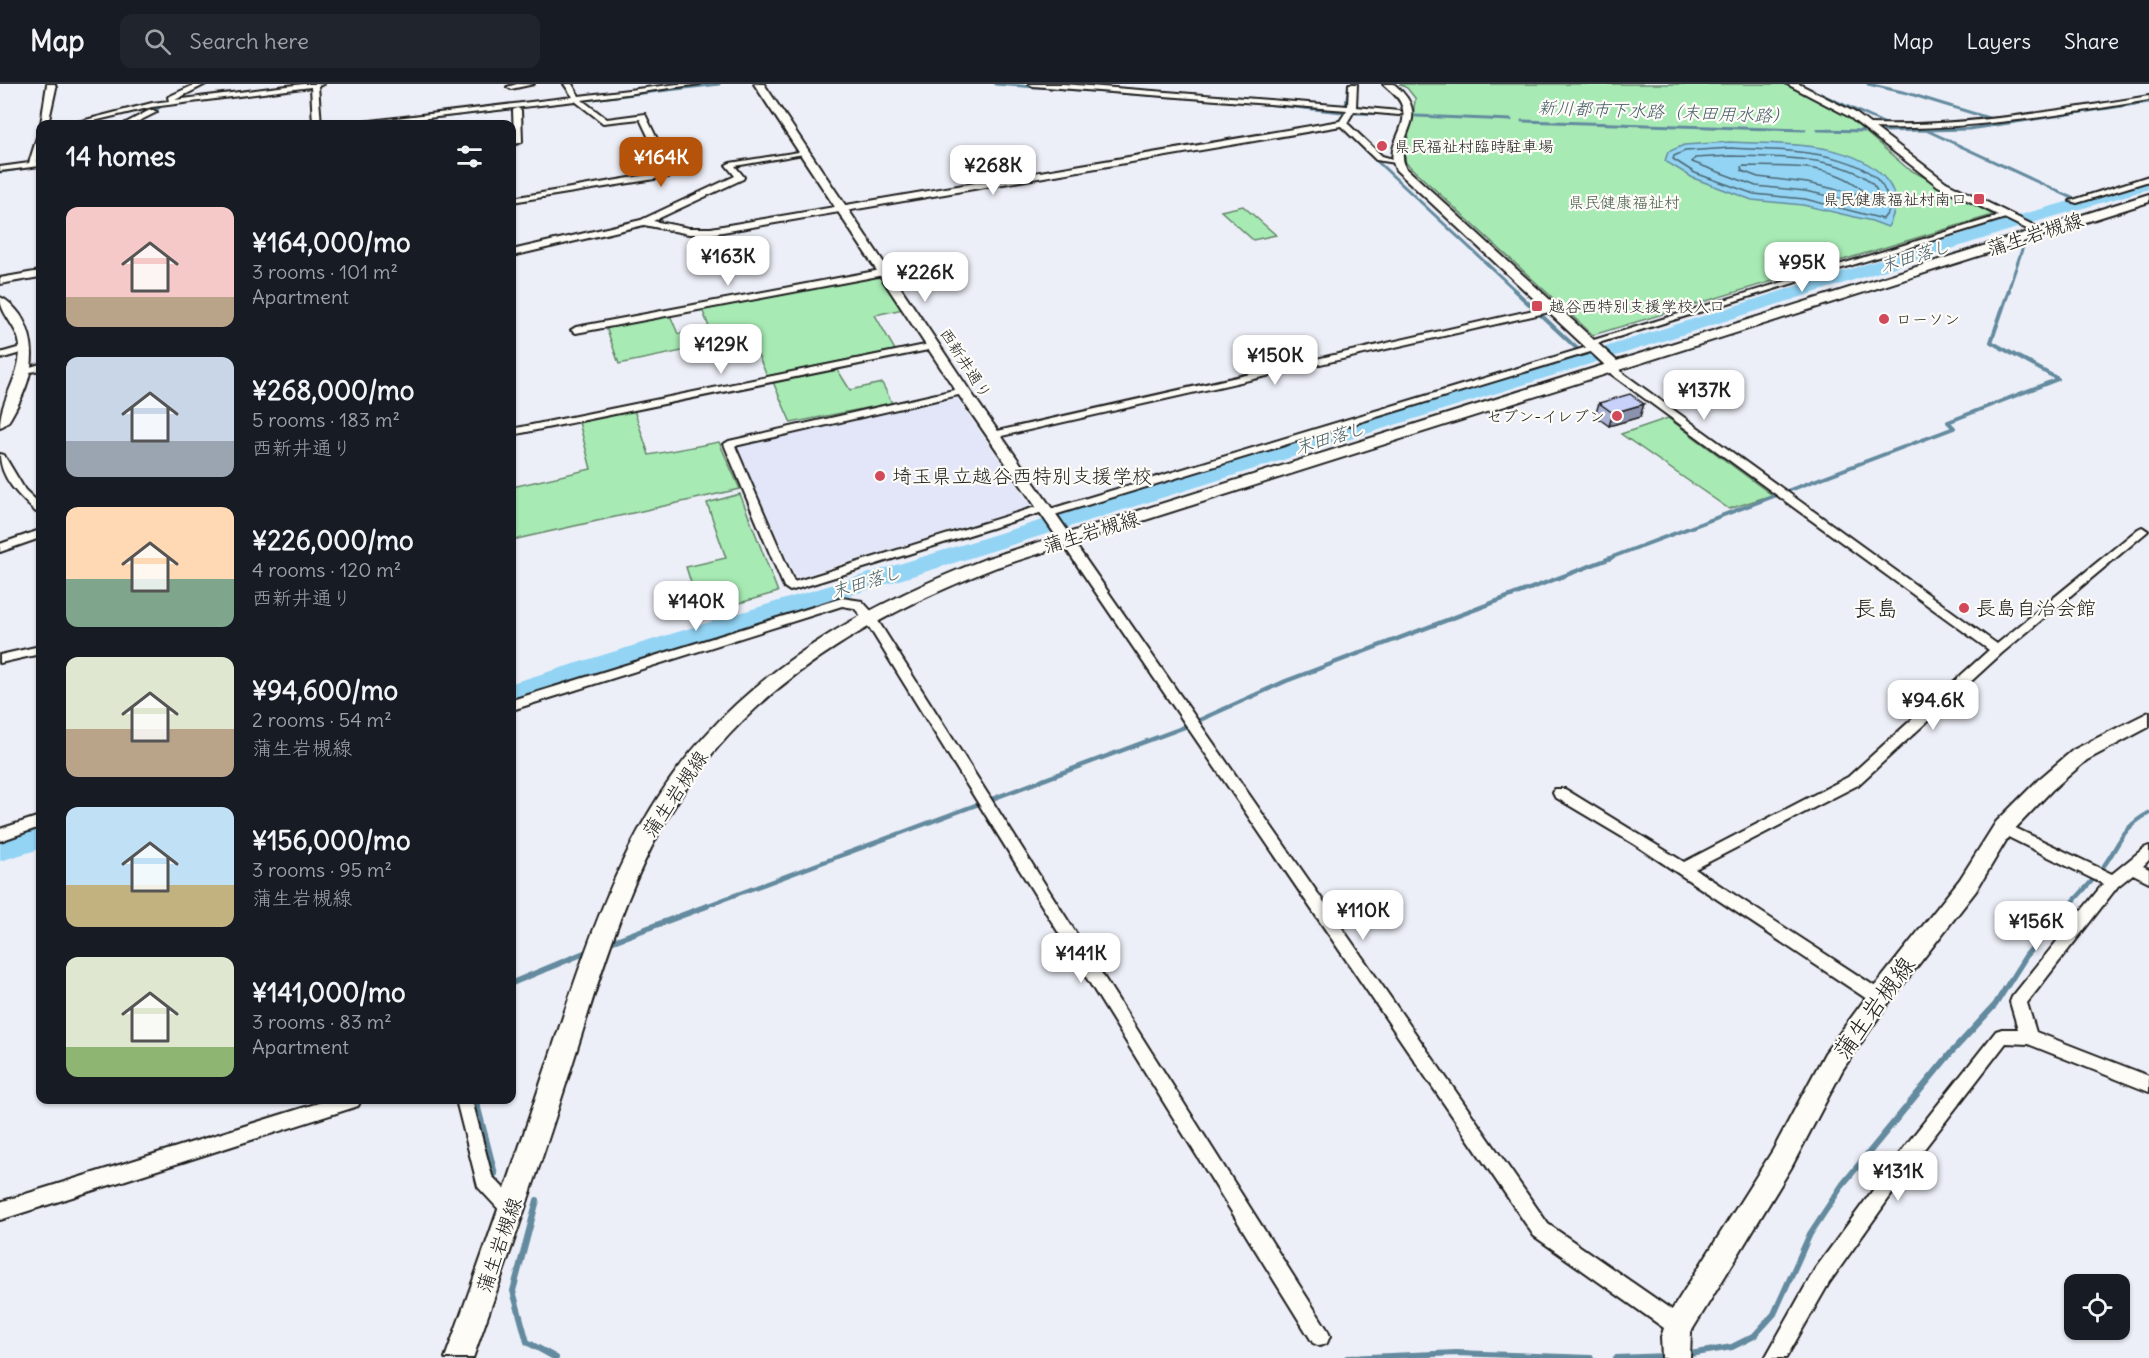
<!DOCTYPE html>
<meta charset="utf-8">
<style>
body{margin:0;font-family:Delius,"Klee One",sans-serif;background:#20242c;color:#f1f3f6;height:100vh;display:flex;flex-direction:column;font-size:22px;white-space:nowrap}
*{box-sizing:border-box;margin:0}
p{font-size:20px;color:#9ea1a6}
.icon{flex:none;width:33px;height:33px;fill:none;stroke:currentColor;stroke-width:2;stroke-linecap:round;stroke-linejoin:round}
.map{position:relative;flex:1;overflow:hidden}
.panel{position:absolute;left:36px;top:36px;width:480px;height:984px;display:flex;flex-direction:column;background:#171b24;border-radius:12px;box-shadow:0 2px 4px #0004}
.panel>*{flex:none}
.tools{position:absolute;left:2064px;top:1190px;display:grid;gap:12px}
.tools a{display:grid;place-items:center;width:66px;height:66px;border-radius:12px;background:#171b24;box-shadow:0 2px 4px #0004;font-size:30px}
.price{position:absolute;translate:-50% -51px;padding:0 14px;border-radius:12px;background:#fff;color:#222;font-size:20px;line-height:39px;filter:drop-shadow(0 2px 3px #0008)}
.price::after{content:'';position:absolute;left:50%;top:36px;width:18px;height:14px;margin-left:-9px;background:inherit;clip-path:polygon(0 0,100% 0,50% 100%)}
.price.selected{background:#b45309;color:#fff}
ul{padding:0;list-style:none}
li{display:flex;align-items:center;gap:18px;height:150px;padding:0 30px}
li span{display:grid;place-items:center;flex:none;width:168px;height:120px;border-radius:12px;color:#555}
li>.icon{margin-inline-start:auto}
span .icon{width:72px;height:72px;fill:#fffc;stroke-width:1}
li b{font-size:26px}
h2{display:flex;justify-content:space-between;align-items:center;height:72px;padding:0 30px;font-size:26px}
header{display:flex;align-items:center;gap:36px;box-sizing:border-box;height:84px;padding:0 30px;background:#171b24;border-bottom:2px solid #363941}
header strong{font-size:28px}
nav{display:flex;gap:33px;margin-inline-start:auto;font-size:21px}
.search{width:420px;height:54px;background:#20242c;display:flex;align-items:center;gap:15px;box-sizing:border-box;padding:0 21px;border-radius:12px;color:#9ea1a6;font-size:22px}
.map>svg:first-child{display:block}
</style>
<header>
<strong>Map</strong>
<div class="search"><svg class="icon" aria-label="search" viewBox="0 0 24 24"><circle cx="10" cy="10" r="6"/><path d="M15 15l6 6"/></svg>Search here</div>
<nav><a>Map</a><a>Layers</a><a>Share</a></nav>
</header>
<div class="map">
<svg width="2149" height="1274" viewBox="0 0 2149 1274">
<rect width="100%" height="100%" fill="#edeff8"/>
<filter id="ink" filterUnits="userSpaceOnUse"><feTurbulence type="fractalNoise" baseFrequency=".0167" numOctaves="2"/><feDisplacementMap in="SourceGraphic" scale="12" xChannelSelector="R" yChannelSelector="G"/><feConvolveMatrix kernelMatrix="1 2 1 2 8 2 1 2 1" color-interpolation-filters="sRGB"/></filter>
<g filter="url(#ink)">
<path fill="#e2e6f8" d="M957,314L1031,422L796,494L736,363Z"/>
<path fill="#a7eab4" stroke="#628368" stroke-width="1.5" d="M1399,0H1785L1847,32L1907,84L1993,131L1593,251L1406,79C1400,58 1415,36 1415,14L1407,4Z
M1243,122L1276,151L1253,156L1221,127Z
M882,191L903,225L875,231L895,266L767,292L750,253L619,280L606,243L670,231L678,250L709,243L702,225Z
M837,285L850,306L882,299L892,319L791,339L773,298Z
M634,326L649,371L719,358L740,405L512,456V403L591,385L579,338Z
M1668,334L1772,411L1729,425L1621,350Z
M740,410L778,508L701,530L686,483L726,474L707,419Z"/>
<path fill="#93d4f4" stroke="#638a9e" stroke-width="1.5" d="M1730,58C1778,61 1855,55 1887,97C1899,112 1896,127 1888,143L1872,137L1803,121L1752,116L1693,94L1665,77L1668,68L1684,61Z"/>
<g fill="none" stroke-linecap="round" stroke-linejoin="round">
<path stroke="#4c6672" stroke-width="1.5" d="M1731,64C1776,67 1891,62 1889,127L1883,135L1805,115L1754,110L1695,89L1673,75L1674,72L1685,67Z
M1731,72C1767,73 1855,71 1876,105C1879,110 1879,118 1881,123L1805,107L1756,102L1692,78L1695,74Z
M1744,82C1782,83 1838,78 1865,109L1862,111L1807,99L1758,93L1742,87L1741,83Z"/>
<path stroke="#638a9e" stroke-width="3" d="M995,0L1257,19L1342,28
M1799,0L1892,43
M1868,0L1907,9L1995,36
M1346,21L1349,0
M148,29L159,24
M1355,29L1394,30
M1416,32L1511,36
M1522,37L1805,46
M381,40L719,0
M1818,46L1866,47
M1884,47L1969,45L2149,18
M1928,47L2083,119
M1365,66L1516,207
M0,88L40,82
M2008,207L2033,133"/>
<path stroke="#638a9e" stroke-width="4" d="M1514,206L1587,274
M1607,475L1954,344L1948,338L2058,295L1991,258L2009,206"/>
<path stroke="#638a9e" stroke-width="4.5" d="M703,823L1182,644L1286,597L1611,474
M2068,823C2080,810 2093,797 2103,783C2121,759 2120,745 2149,729"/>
<path stroke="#638a9e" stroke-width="6" d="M608,859L707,822
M512,899L589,867
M476,1016L495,1090
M537,1116L513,1207L527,1258L556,1274
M1684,1271L1732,1263L1754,1252L1774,1230L1810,1150L1843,1100L1950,970L1995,921L2026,872L2069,822
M1347,1274L1456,1269L1591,1274
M1616,1274L1667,1272"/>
<path fill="#93d4f4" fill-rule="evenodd" d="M2149,95V105L2039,137L1622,270L512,617V599L1608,262L2027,129Z
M40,743V765L0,777V755Z"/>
<g stroke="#1c1c1c" stroke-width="4">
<path id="minor" d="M47,0H55L56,4L48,40H41Z
M196,0H206L175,16L303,0H324L318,2L321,40H313L311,3L152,23L81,40H70L152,19L169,17L168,13Z
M517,0H534L511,5L507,3Z
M564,0H572L579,12L678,0H700L582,16L607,35L645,30L674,90L673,92L512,118V114L665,88L640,35L603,39L575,17L376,40H358L362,38L573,13Z
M1029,0H1063L1348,22L1349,0H1357L1356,23L1399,27L1403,29L1399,31L1354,27L1347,39L1382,72L1400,77L1396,79L1376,76L1341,42L711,150H689L644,141L512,172V166L641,136L735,92L726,81L730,79L805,67L809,69L735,82L744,93L743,95L653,137L689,144H711L1340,37L1347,26L1033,2Z
M2149,12V16C2055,32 1963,47 1868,44L1864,42L1868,40C1963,43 2055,27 2149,12Z
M517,24L521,26L522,58L512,61V57L514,56L513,26Z
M150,26L157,28L133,40H124Z
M37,53H40V66L37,78H40V82L0,87V83L29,79Z
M2149,92V97L2077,119L2070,117Z
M2005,130L2012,132L1592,261L1584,259Z
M886,185L890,188L889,190L576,249L571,246L576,243Z
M40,187V193L0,200V194Z
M1551,222L1554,223V227L993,354L988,351L993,348Z
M935,259L940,262L938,264L512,351V345Z
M28,261L31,262V266L0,275V269Z
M1594,261L1597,262V266L1051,432H1043V428L790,507L784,503L724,360L729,357L963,304L968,307L963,310L735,362L794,498L1039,422H1047V426Z
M1614,279L1618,280L1620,287L1997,560L2138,445L2142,443L2148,447L2002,569L1858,701L1695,785L1885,909L1887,914L1885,919L1879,921L1873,919L1634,760L1555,713L1553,709L1555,705H1565L1684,778L1848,693L1989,566L1611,290L1609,282Z
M40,280V286L26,289L21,286Z
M0,370L4,371L25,406L40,420V429L36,428C19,412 0,394 0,370Z
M40,446V454L0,468V460Z
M1066,452L1070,453L1548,1140L1685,1235L1688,1242L1685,1249L1678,1252L1671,1249L1534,1152L1060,456Z
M842,514L862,517L873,529L1327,1245L1330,1252L1327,1259L1320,1262L1313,1259L864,535L854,524L842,522L512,626V616Z
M40,562V570L0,579V571Z
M40,732V743L0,757V745Z
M2003,738L2112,790L2144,764L2149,762V776L2143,782L2149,785V798L2133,790L2118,802L2027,919L2036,948L2149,992V1008L2028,960L2006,959L1921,1069L1829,1199L1786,1274H1765L1815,1185L1909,1057L1996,947L2002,945H2018L2010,918L2012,913L2103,800L1998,748L1996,744L1998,740Z
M328,1016H361L358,1022L352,1024L0,1136V1118Z
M456,1016H472L492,1092L518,1119L520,1125L518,1131L511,1134L504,1131L478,1103Z"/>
</g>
<g stroke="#1c1c1c" stroke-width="4">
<path id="tertiary" d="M754,0H764L970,307L1074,456L1071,459H1061L956,307Z
M1383,0H1394C1435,35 1393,47 1405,83L1619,279L1621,282L1619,285H1609L1396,86C1383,61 1410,45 1402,22C1399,12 1390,7 1383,0Z
M1787,0H1799L1854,28L1946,98L2047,148L2045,150H2037L1938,102L1848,32Z
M0,213C8,216 16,225 21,232C40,263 32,296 15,326C11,333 8,341 0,343C0,315 21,293 20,263C19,243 0,231 0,213Z"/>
</g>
<g stroke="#1c1c1c" stroke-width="4">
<path id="secondary" d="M2149,110V118L997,483C892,524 793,577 718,663C636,756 605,878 568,994C538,1088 506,1181 473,1274H445C479,1182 511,1089 542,995C583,876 617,749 704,653C780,568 880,516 985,475Z
M2149,628V643L2087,676L2052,706L2010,750L1976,807L1887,921L1843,985L1791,1084L1691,1248L1690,1274H1662L1661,1253L1668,1232L1773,1066L1825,969L1871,907L1960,795L1996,738L2038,696L2073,666Z"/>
</g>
<use href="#minor" fill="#fdfcf7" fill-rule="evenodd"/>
<use href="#tertiary" fill="#fdfcf7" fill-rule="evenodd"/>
<use href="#secondary" fill="#fdfcf7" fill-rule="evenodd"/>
</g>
<path fill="#abb4d6" stroke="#1c1c1c" stroke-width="1.5" d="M1599,319L1640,333L1609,342L1595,332Z"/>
<path fill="#8b92ae" stroke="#1c1c1c" stroke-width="1.5" d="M1644,320L1640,333L1609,342L1613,329Z"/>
<path fill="#c7d1f9" stroke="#1c1c1c" stroke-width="1.5" d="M1630,310L1644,320L1613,329L1599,319Z"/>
</g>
<g fill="#d1495b" stroke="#fdfcf7" stroke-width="2">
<circle cx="1382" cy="62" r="6"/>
<rect x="1973" y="109" width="12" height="12" rx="3"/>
<rect x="1531" y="216" width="12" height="12" rx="3"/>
<circle cx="1884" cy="235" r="6"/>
<circle cx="1617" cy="332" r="6"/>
<circle cx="880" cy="392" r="6"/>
<circle cx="1964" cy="524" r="6"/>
</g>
<g text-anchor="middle" stroke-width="4.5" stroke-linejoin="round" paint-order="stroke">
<g font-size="16" fill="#1c1c1c" stroke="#fdfcf7" text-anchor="start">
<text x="1394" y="68">県民福祉村臨時駐車場</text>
<text x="1967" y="121" text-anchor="end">県民健康福祉村南口</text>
<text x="1549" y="228">越谷西特別支援学校入口</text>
<text x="1896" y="241">ローソン</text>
<text x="1605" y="338" text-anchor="end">セブン-イレブン</text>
</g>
<g font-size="16" fill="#465a4a" stroke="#fdfcf7">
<text x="1624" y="124">県民健康福祉村</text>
</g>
<g font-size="16" fill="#1c1c1c" stroke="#fdfcf7">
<text transform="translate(966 279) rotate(57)" y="6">西新井通り</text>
</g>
<g font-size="18" font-style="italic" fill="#465c68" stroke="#fdfcf7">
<text transform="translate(1664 28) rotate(2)" y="6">新川都市下水路（末田用水路）</text>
<text transform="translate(1915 172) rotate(-17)" y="6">末田落し</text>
<text transform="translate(1330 354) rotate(-17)" y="6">末田落し</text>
<text transform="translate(866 498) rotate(-17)" y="6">末田落し</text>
</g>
<g font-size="20" fill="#1c1c1c" stroke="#fdfcf7">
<text transform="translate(2035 150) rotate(-18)" y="7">蒲生岩槻線</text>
<text transform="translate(1091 448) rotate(-17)" y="7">蒲生岩槻線</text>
<text transform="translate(675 710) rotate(-56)" y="7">蒲生岩槻線</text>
<text transform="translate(499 1161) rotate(-71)" y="7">蒲生岩槻線</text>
</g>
<g font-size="20" fill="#1c1c1c" stroke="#fdfcf7" text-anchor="start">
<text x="892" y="399">埼玉県立越谷西特別支援学校</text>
<text x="1976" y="531">長島自治会館</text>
</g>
<g font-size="22" fill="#1c1c1c" stroke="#fdfcf7">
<text x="1876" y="532">長島</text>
</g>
<g font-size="24" fill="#1c1c1c" stroke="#fdfcf7">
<text transform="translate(1874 924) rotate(-54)" y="8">蒲生岩槻線</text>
</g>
</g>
</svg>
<div class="tools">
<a><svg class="icon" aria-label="locate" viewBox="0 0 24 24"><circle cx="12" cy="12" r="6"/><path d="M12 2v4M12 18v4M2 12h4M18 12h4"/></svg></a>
</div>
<b class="price selected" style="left:661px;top:104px">¥164K</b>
<b class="price" style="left:993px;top:112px">¥268K</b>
<b class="price" style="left:728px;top:203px">¥163K</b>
<b class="price" style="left:1802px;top:209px">¥95K</b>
<b class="price" style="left:925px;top:219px">¥226K</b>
<b class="price" style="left:721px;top:291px">¥129K</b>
<b class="price" style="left:1275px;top:302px">¥150K</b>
<b class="price" style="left:1704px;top:337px">¥137K</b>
<b class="price" style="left:696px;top:548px">¥140K</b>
<b class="price" style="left:1933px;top:647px">¥94.6K</b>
<b class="price" style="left:1363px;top:857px">¥110K</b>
<b class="price" style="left:2036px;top:868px">¥156K</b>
<b class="price" style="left:1081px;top:900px">¥141K</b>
<b class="price" style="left:1898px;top:1118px">¥131K</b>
<section class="panel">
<h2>14 homes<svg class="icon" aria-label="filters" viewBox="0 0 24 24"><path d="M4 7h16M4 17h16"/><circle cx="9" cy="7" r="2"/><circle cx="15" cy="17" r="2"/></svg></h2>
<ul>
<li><span style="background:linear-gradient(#f6c9c9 75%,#b9a48a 0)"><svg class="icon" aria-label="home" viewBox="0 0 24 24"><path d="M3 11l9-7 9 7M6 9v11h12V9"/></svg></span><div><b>¥164,000/mo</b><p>3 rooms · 101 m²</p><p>Apartment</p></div></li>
<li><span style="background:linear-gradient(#c9d6e8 70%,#9aa5b1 0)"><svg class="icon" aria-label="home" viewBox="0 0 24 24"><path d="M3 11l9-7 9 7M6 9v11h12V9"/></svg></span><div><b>¥268,000/mo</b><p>5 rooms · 183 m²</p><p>西新井通り</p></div></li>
<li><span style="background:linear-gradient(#ffd9b3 60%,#7fa58c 0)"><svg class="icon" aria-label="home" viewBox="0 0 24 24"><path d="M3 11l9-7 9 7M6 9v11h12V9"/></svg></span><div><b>¥226,000/mo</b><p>4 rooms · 120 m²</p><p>西新井通り</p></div></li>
<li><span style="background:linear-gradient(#dfe7d0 60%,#b9a48a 0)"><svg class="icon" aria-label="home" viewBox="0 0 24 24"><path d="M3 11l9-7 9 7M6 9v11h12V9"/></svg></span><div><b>¥94,600/mo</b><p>2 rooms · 54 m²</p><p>蒲生岩槻線</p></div></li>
<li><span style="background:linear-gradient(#bfe0f5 65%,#c2b280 0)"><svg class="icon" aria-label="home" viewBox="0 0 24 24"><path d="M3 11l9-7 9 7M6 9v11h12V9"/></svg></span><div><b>¥156,000/mo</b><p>3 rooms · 95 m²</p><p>蒲生岩槻線</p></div></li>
<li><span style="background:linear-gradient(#dfe7d0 75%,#8fb573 0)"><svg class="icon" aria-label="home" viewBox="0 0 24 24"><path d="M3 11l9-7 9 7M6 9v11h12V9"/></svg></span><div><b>¥141,000/mo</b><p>3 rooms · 83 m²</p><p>Apartment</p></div></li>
</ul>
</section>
</div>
